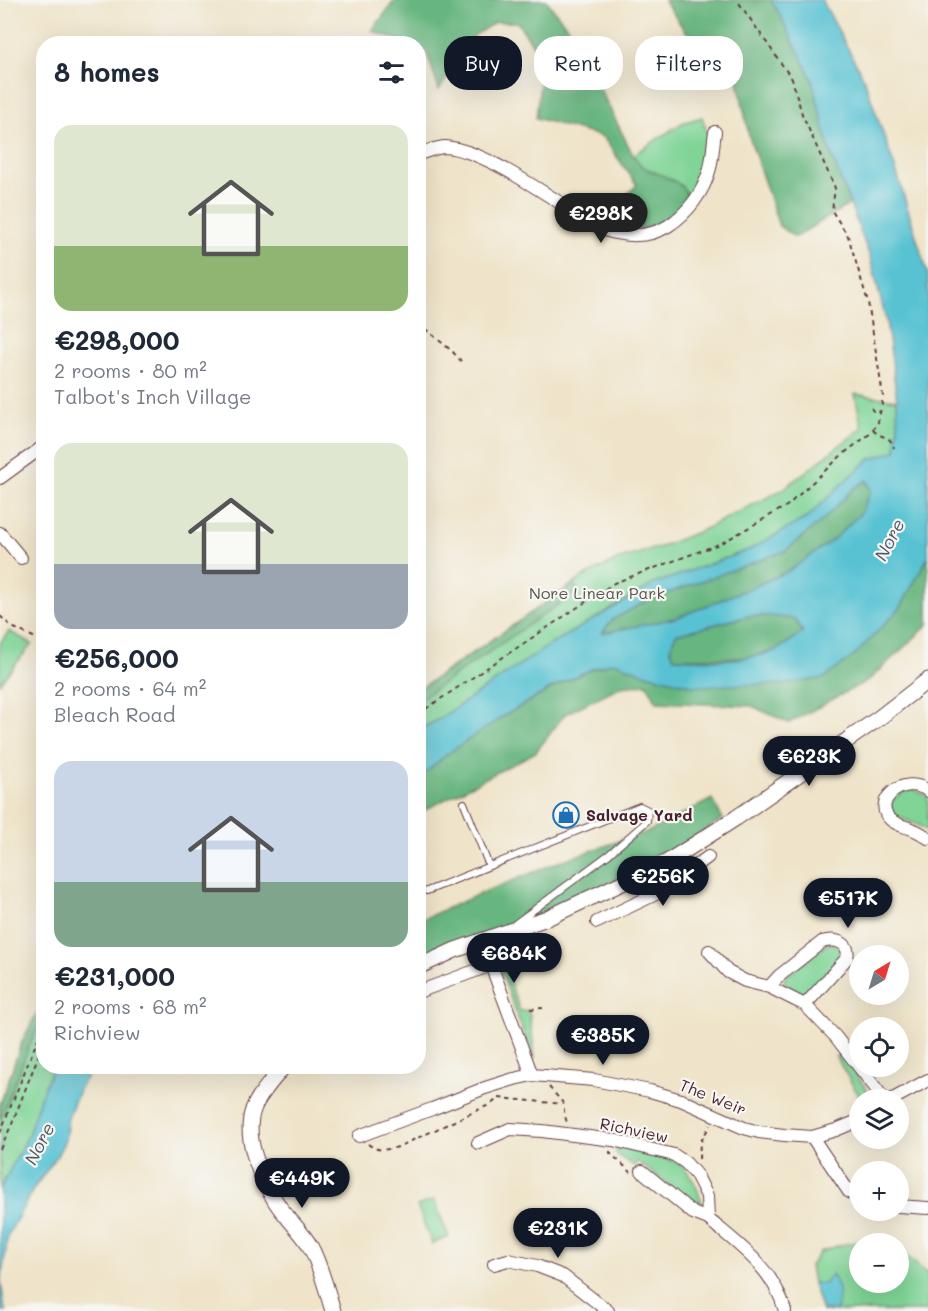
<!DOCTYPE html>
<meta charset="utf-8">
<style>
body{margin:0;font-family:Mali,sans-serif;background:#f6f6f7;color:#1f2937;height:100vh;display:flex;flex-direction:column;font-size:22px;white-space:nowrap}
*{box-sizing:border-box;margin:0}
p{font-size:20px;color:#747a83}
.icon{flex:none;width:33px;height:33px;fill:none;stroke:currentColor;stroke-width:2;stroke-linecap:round;stroke-linejoin:round}
.map{position:relative;flex:1;overflow:hidden}
.sheet{position:absolute;left:36px;top:36px;width:390px;height:1038px;display:flex;flex-direction:column;background:#fff;border-radius:24px;box-shadow:0 6px 24px #0002}
.sheet>*{flex:none}
.top-card{position:absolute;left:444px;top:36px;width:393px;height:54px;display:flex;gap:12px}
.needle{width:39px;rotate:38deg}
.tools{position:absolute;left:849px;top:945px;display:grid;gap:12px}
.tools a{display:grid;place-items:center;width:60px;height:60px;border-radius:50%;background:#fff;box-shadow:0 6px 24px #0002;font-size:30px}
.price{position:absolute;translate:-50% -51px;padding:0 14px;border-radius:21px;background:#111827;color:#fff;font-size:20px;line-height:39px;filter:drop-shadow(0 2px 3px #0008)}
.price::after{content:'';position:absolute;left:50%;top:36px;width:18px;height:14px;margin-left:-9px;background:inherit;clip-path:polygon(0 0,100% 0,50% 100%)}
.price.active{background:#222;color:#fff}
ul{padding:0;list-style:none}
li{display:grid;align-content:center;gap:12px;height:318px;padding:0 18px}
li span{display:grid;place-items:center;height:186px;border-radius:18px;color:#555}
li>.icon{margin-inline-start:auto}
span .icon{width:108px;height:108px;fill:#fffc;stroke-width:1}
li b{font-size:26px}
h2{display:flex;justify-content:space-between;align-items:center;height:72px;padding:0 18px;font-size:26px}
.pill{padding:0 21px;border-radius:24px;background:#fff;box-shadow:0 6px 24px #0002;font-size:21px;line-height:54px}
.pill.active{background:#111827;color:#fff}
.map>svg:first-child{display:block}
</style>
<div class="map">
<svg width="928" height="1311" viewBox="0 0 928 1311">
<rect width="100%" height="100%" fill="#f6f6f2"/>
<filter id="ink" filterUnits="userSpaceOnUse"><feTurbulence type="fractalNoise" baseFrequency=".0167" numOctaves="2"/><feDisplacementMap in="SourceGraphic" scale="12" xChannelSelector="R" yChannelSelector="G"/><feConvolveMatrix kernelMatrix="1 2 1 2 8 2 1 2 1" color-interpolation-filters="sRGB"/></filter>
<filter id="wash" filterUnits="userSpaceOnUse"><feTurbulence type="fractalNoise" baseFrequency=".008" numOctaves="4" result="noise"/><feDisplacementMap in="SourceGraphic" scale="24" xChannelSelector="R" yChannelSelector="G"/><feGaussianBlur stdDeviation="1.35" result="paint"/><feColorMatrix in="noise" values="0 0 0 0 0 0 0 0 0 0 0 0 0 0 0 0 0 1.4 0 .05"/><feComposite in="paint" operator="in"/></filter>
<g filter="url(#wash)">
<rect width="100%" height="100%" fill="#efe4c9"/>
<path fill="#7fd496" stroke="#647a60" stroke-width="1.5" d="M702,117L708,136L709,148L706,169L687,207L656,227C664,218 679,213 685,202C695,182 652,174 642,166C638,163 636,158 633,155L682,123Z
M855,394L897,400L898,427L896,451L870,460L845,481L808,517L749,550L654,584L548,646L439,719L419,730L418,690L585,576L617,560L663,546L705,529L782,490L862,428Z
M9,631L32,644L0,683V643Z
M911,788L927,796L928,799V831L918,825L893,815C885,798 898,795 911,788Z
M833,943L845,952L808,994L801,995L785,985L784,978L825,946Z
M505,969L520,1011L529,1010L535,1058L533,1059L502,974V970Z
M43,1004L44,1066L53,1067L40,1098L28,1136L0,1189V1105L22,1044L37,1013Z
M840,1054L873,1097L868,1099H861L836,1057Z
M620,1146C634,1150 673,1157 682,1166C693,1176 698,1189 702,1203L700,1206L687,1199L637,1161L634,1166L615,1153Z
M434,1200L449,1237L432,1244L417,1206Z
M857,1242L872,1243L860,1244V1282H898L899,1250L928,1274V1311H822L813,1283L810,1266L820,1252L837,1246Z"/>
<path fill="#67b67f" stroke="#586a55" stroke-width="1.5" d="M395,0H546L572,33L633,155C636,158 638,163 642,166C652,174 695,182 685,202C679,213 664,218 656,227L625,229L601,218L637,185L603,137L536,118L543,59L517,22H495L475,35L439,90L426,51L419,48L418,44L406,43L372,31Z
M664,0H771L778,11L812,79L830,151L850,204L795,237L779,226L749,136L734,60L685,31Z
M866,480L871,491L860,514L834,539L789,571L760,584L676,618L601,634L612,620L646,601L785,551L825,518L854,488Z
M928,557V625L869,680L789,723L752,706L657,702L647,684L621,686L565,714L536,752L419,813V778L447,754L502,717L552,688L589,670L614,662L650,675L694,686L900,608Z
M573,584L578,591L419,700V690Z
M750,616H770L795,619L804,632L776,650L745,658H674L670,648L676,634Z
M712,799L723,819L651,864L547,913L419,958L418,921L489,890L561,861L652,830Z
M43,1004V1018L30,1044L0,1121V1105L21,1044L37,1013Z"/>
<path fill="#58c2d3" stroke="#51707f" stroke-width="1.5" fill-rule="evenodd" d="M771,0H822L864,79L898,177L928,275V557L900,608L855,655L824,678L785,684L694,686L650,675L613,662L589,670L552,688L502,717L447,754L419,778V730L439,719L548,646L654,584L749,550L808,517L845,481L870,459L896,451L898,427L897,400L892,360L886,320L870,257L830,151L812,79L778,11ZM867,480L871,491L860,514L834,539L789,571L760,584L676,618L602,633L612,620L646,601L785,551L825,518L854,488ZM749,616H770L795,619L803,632C795,638 786,645 776,650C747,663 705,660 674,658L670,648L676,634Z
M53,1067H93L81,1085L68,1117L65,1140L57,1156L34,1188L8,1235L1,1282L5,1311H0V1189L28,1136L40,1098Z
M832,1274C834,1280 837,1284 838,1289C840,1296 838,1304 837,1311H822L813,1283L825,1284L829,1277Z"/>
</g>
<g filter="url(#ink)">
<g fill="none" stroke-linecap="round" stroke-linejoin="round">
<g stroke="#633d43" stroke-width="8">
<path id="service" d="M464,803L489,866
M427,891L640,806L648,810L647,821L608,855L516,923"/>
</g>
<g stroke="#633d43" stroke-width="14">
<path id="minor" d="M418,154C426,152 437,147 445,147C484,150 541,192 575,212C587,220 601,230 615,233C634,237 652,236 668,226C688,213 704,192 710,168C713,156 713,144 715,132
M0,478L44,446
M0,533L21,558
M928,791C905,773 871,801 890,819C896,825 904,826 912,829C917,831 923,834 928,838
M597,922L660,892L708,857
M709,951L728,972L745,981L769,987L805,1005L835,1036L885,1100
M491,965L532,1075
M769,987L779,976L822,942C835,938 851,942 847,958L805,1005
M418,992L491,965L545,943
M891,1100L928,1080
M359,1136L432,1109L485,1088L514,1079L532,1075L594,1080L650,1091L681,1100L744,1128L759,1132L784,1135L812,1137L836,1130L860,1120
M812,1137L849,1192L860,1198
M478,1143L510,1129L542,1131L613,1140L674,1155L686,1163L697,1176L707,1196L708,1219C738,1244 775,1270 785,1311
M642,1171L693,1213L708,1219
M898,1206L928,1208
M494,1264L508,1260L537,1266L563,1276L608,1311"/>
</g>
<g stroke="#633d43" stroke-width="17">
<path id="tertiary" d="M418,967L455,950L547,918L667,862L736,818L879,718L928,680
M284,1066C274,1078 263,1090 256,1103C240,1132 260,1177 276,1202C286,1218 301,1230 310,1246C320,1264 327,1291 333,1311"/>
</g>
<path stroke="#633d43" stroke-width="2" stroke-dasharray="4.5 4.5" stroke-linecap="butt" d="M418,323L452,351L461,361
M871,408L873,411L880,412
M873,430C881,439 890,434 894,448
M0,616L12,627L44,642
M418,714L614,583L722,543L788,505L843,454L871,433L878,422L882,404L883,396L868,302L848,236L832,211L835,188L802,114L792,79L737,0
M530,1009L543,1008
M549,1087L564,1104V1112L567,1123
M0,1133L37,1041L44,1029
M368,1144C378,1152 386,1150 398,1147L491,1104L499,1098L564,1104
M0,1149L12,1124L44,1041
M610,1151V1153L631,1172
M699,1159L700,1143L710,1125"/>
<use href="#service" stroke="#fff" stroke-width="6"/>
<use href="#minor" stroke="#fff" stroke-width="12"/>
<use href="#tertiary" stroke="#fff" stroke-width="15"/>
</g>
</g>
<defs>
<g id="shop-ring" transform="scale(1.35)"><circle r="9.5" fill="#f6f6f2" stroke="#1f6fb2" stroke-width="1.5"/><path d="M-5-2.5h2.3a2.7 3.5 0 0 1 5.4 0H5L5.5 6h-11ZM-1.5-2.5h3a1.5 2.3 0 0 0-3 0Z" fill="#1f6fb2"/></g>
</defs>
<g fill-rule="evenodd">
<use href="#shop-ring" x="566" y="815"/>
</g>
<g text-anchor="middle" stroke-width="4.5" stroke-linejoin="round" paint-order="stroke">
<g font-size="16" fill="#5a554b" stroke="#f6f6f2">
<text x="597" y="599">Nore Linear Park</text>
</g>
<g font-size="16" font-weight="bold" fill="#4a1f2b" stroke="#f6f6f2" text-anchor="start">
<text x="586" y="821">Salvage Yard</text>
</g>
<g font-size="16" fill="#4a1f2b" stroke="#f6f6f2">
<text transform="translate(713 1097) rotate(22)" y="6">The Weir</text>
<text transform="translate(634 1130) rotate(12)" y="6">Richview</text>
</g>
<g font-size="18" font-style="italic" fill="#4f5866" stroke="#f6f6f2">
<text transform="translate(890 540) rotate(-63)" y="6">Nore</text>
<text transform="translate(40 1144) rotate(-63)" y="6">Nore</text>
</g>
</g>
</svg>
<div class="tools">
<a><svg class="needle" viewBox="-14 -14 28 28"><path d="M0-13l5 13h-10z" fill="#e53935"/><path d="M0 13l5-13h-10z" fill="#747a83"/></svg></a>
<a><svg class="icon" aria-label="locate" viewBox="0 0 24 24"><circle cx="12" cy="12" r="6"/><path d="M12 2v4M12 18v4M2 12h4M18 12h4"/></svg></a>
<a><svg class="icon" aria-label="layers" viewBox="0 0 24 24"><path d="M12 4l9 5-9 5-9-5zM3 14l9 5 9-5"/></svg></a>
<a>+</a>
<a>−</a>
</div>
<b class="price active" style="left:601px;top:244px">€298K</b>
<b class="price" style="left:809px;top:787px">€623K</b>
<b class="price" style="left:663px;top:907px">€256K</b>
<b class="price" style="left:848px;top:929px">€517K</b>
<b class="price" style="left:514px;top:984px">€684K</b>
<b class="price" style="left:603px;top:1066px">€385K</b>
<b class="price" style="left:302px;top:1209px">€449K</b>
<b class="price" style="left:558px;top:1259px">€231K</b>
<div class="top-card">
<a class="pill active">Buy</a>
<a class="pill">Rent</a>
<a class="pill">Filters</a>
</div>
<section class="sheet">
<h2>8 homes<svg class="icon" aria-label="filters" viewBox="0 0 24 24"><path d="M4 7h16M4 17h16"/><circle cx="9" cy="7" r="2"/><circle cx="15" cy="17" r="2"/></svg></h2>
<ul>
<li><span style="background:linear-gradient(#dfe7d0 65%,#8fb573 0)"><svg class="icon" aria-label="home" viewBox="0 0 24 24"><path d="M3 11l9-7 9 7M6 9v11h12V9"/></svg></span><div><b>€298,000</b><p>2 rooms · 80 m²</p><p>Talbot's Inch Village</p></div></li>
<li><span style="background:linear-gradient(#dfe7d0 65%,#9aa5b1 0)"><svg class="icon" aria-label="home" viewBox="0 0 24 24"><path d="M3 11l9-7 9 7M6 9v11h12V9"/></svg></span><div><b>€256,000</b><p>2 rooms · 64 m²</p><p>Bleach Road</p></div></li>
<li><span style="background:linear-gradient(#c9d6e8 65%,#7fa58c 0)"><svg class="icon" aria-label="home" viewBox="0 0 24 24"><path d="M3 11l9-7 9 7M6 9v11h12V9"/></svg></span><div><b>€231,000</b><p>2 rooms · 68 m²</p><p>Richview</p></div></li>
</ul>
</section>
</div>
